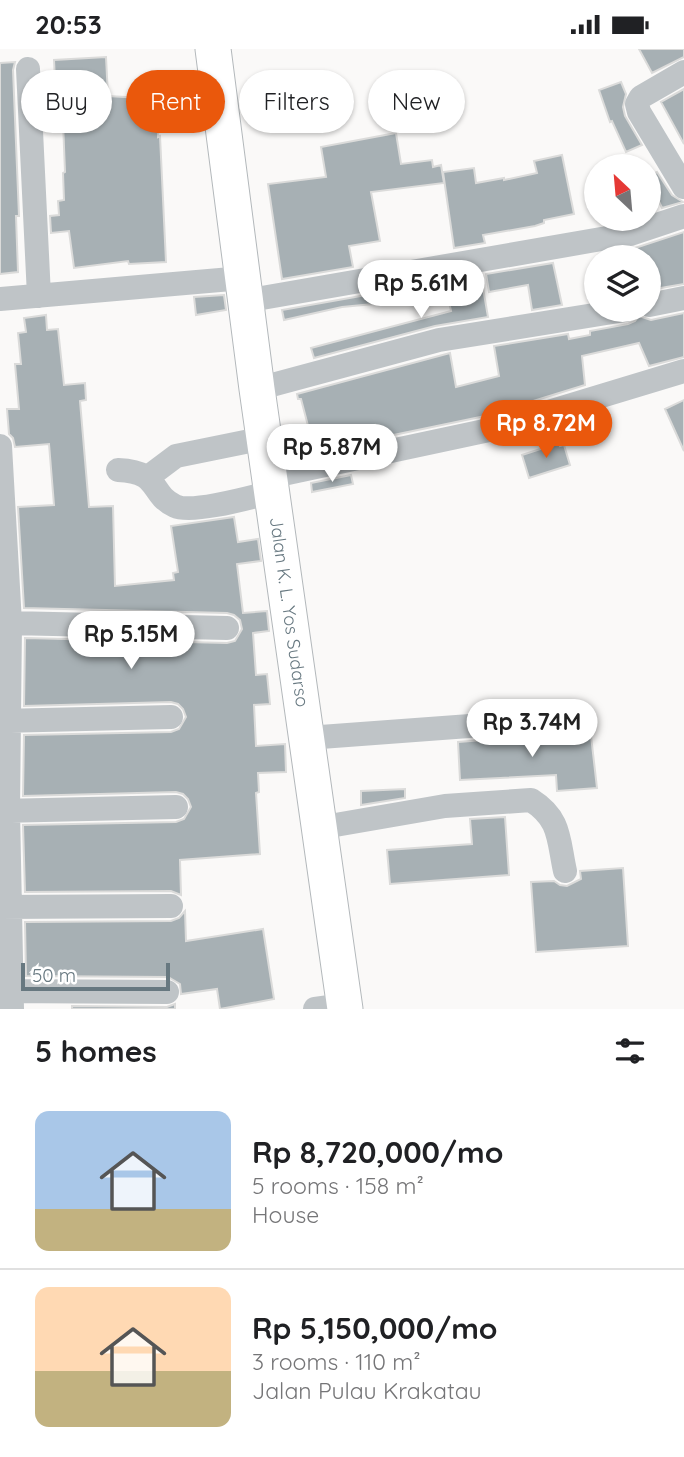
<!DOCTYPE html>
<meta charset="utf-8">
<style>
body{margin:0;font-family:Quicksand,sans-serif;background:#f6f6f6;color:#202124;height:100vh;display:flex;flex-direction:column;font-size:26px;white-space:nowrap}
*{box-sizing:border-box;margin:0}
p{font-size:23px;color:#757577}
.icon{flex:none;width:38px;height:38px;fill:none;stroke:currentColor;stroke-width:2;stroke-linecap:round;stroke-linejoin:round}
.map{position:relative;height:960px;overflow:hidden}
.details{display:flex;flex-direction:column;background:#fff;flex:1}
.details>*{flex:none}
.hud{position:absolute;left:21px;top:21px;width:642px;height:63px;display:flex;gap:14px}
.needle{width:46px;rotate:334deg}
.buttons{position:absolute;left:584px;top:105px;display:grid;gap:14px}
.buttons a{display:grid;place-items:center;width:77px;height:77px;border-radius:50%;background:#fff;box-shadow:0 2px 5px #0004;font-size:35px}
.scale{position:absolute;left:21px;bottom:18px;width:149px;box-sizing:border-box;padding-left:7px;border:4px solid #677880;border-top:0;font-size:19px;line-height:24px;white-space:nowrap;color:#677880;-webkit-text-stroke:5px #fff;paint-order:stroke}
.price{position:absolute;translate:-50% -60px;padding:0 16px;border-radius:24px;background:#fff;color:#222;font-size:23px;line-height:46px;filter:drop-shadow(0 2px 4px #0008)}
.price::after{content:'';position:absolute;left:50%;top:42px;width:21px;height:16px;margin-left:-10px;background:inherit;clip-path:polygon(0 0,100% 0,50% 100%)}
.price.active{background:#ea580c;color:#fff}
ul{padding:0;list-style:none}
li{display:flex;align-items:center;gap:21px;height:175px;padding:0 35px}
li+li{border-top:2px solid #e0e0e0}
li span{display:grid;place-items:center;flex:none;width:196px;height:140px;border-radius:14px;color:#555}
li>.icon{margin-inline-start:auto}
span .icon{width:84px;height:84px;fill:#fffc;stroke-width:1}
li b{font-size:30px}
h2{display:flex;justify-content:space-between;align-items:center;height:84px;padding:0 35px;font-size:30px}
.pill{padding:0 24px;border-radius:32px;background:#fff;box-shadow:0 2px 5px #0004;font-size:24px;line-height:63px}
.pill.active{background:#ea580c;color:#fff}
.status{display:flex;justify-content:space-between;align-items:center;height:49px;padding:0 35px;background:#fff;direction:ltr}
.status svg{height:19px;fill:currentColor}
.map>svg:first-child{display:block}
</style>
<div class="status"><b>20:53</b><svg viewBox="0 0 49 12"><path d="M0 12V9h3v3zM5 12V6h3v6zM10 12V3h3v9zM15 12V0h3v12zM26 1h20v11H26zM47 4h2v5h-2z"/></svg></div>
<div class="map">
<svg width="684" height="960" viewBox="0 0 684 960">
<rect width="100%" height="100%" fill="#faf9f8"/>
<path fill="#a7b0b4" stroke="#dbdbda" stroke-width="2" d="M639,0H684V8L652,24Z
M106,8L108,47L160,50L158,88L160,87L166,213L129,215L128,212L74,219L69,182L51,184L50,167L59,166L58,152L64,151L63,124L65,123L63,73H57L54,11Z
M15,13L13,21L19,167H16L18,223L0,225V14Z
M621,33L626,45L623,58L625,67L642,96L626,103L612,72L610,73L599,41Z
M684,40V95L661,53Z
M396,84L401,115L432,111L433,118L441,116L444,134L371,143L380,192L349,197L353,218L282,230L268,135L326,128L321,98Z
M562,106L574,165L544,171V174L535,177L483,186L485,194L454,199L443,123L474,119L476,134L504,129V131L537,124L534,112Z
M657,123L672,146L683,153L662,159L649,131V126Z
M684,183V235L649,241V208H609L608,204L635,199Z
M553,214L562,256L532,261L528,236L489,243L486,225Z
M482,233L488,268L435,277L314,309L311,299L451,262L446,239Z
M372,245L373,255L342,258L284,271L282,261Z
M224,246L226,261L196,266L194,248Z
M684,264V308L649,317L639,294L582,307L585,336L485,367L379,389L375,376L312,392L301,350H298L297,345L450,304L456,338L499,327L494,297L568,285L569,290L590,286V282L628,275L635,272L639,267L651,271Z
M46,266L47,281L58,280L64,336L85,334L86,351L80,352L89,458L113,457L115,537L174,531L173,524L178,523L171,477L234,468L238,493L258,490L261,512L237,515L243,564L267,562L269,582L253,584L256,626L267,625L270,655L254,656L256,697L285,695L286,723L258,724L259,743L256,744L260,805L180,811L181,846L171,842L25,843L23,776L176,773L184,770L191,758L188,750L183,745L176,743L23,747L24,686L171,683L179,680L186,668L183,660L178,655L171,653L24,657L25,589L227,594L235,592L242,580L240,571L234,566L227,564L24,559L18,458L54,456L49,395L15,398L13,389L9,385L7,360H19L15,315H21L18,284L26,283L24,269Z
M684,351V402L665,360Z
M559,394L560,397L564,396L570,416L529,429L522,406Z
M351,426L353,435L312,443L311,434Z
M590,678L597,739L557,742L556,726L460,731L458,693L578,684Z
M405,740V749L361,756V742Z
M505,768L509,826L390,835L387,801L472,795L470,770Z
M623,819L628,897L536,903L531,833L554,832L560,836L567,837L581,830L580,822Z
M185,862L186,892L263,880L274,950L220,960L217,940L181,945L180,935L168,928L26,927L25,873L171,872L179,869Z
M175,955V960H72V957L167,958Z"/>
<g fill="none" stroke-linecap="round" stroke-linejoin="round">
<g stroke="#b3b8bb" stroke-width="37">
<path id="highway" d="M213,0L257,340L345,960"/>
</g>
<path stroke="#bfc4c7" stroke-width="24" d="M28,20L39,247
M684,23L641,48L637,55L639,63L684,138
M0,250L243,229
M245,252L630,185L684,167
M649,256L684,249
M257,340L439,291L625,261
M0,397L10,574L8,762L12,960
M118,421C162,423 148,444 175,457C192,465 252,448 272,443
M148,428L176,407L264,389
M269,428L489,381L684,322
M0,572L10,574L227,579
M0,672L171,668
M307,689L577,669
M0,762L176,758
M318,779L445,757L531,751C561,770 558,790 565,822
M0,858L171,857
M0,942L167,943
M315,960L344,956"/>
<use href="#highway" stroke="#fff" stroke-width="35"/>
</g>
<g text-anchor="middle" stroke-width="7" stroke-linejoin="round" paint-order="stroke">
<g font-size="18" fill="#677880" stroke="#fff">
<text transform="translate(289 563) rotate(82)" y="6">Jalan K. L. Yos Sudarso</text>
</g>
</g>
</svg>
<div class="buttons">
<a><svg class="needle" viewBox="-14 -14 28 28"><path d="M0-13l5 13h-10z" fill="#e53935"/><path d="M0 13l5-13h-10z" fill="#757577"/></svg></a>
<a><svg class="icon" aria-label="layers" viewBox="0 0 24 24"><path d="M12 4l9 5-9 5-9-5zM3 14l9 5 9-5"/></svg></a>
</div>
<div class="scale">50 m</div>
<b class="price" style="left:421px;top:271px">Rp 5.61M</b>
<b class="price active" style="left:546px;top:411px">Rp 8.72M</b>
<b class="price" style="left:332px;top:435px">Rp 5.87M</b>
<b class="price" style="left:131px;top:622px">Rp 5.15M</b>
<b class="price" style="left:532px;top:710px">Rp 3.74M</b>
<div class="hud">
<a class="pill">Buy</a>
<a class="pill active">Rent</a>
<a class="pill">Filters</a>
<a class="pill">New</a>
</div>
</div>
<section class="details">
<h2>5 homes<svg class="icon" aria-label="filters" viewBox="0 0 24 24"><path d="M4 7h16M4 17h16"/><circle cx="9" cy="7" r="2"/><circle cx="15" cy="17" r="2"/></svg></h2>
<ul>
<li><span style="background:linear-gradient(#a9c7e8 70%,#c2b280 0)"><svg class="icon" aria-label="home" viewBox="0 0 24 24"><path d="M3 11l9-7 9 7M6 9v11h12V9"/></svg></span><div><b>Rp 8,720,000/mo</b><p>5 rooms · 158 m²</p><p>House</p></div></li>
<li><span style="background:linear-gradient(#ffd9b3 60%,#c2b280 0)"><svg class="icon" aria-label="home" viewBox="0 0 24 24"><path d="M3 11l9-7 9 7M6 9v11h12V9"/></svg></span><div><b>Rp 5,150,000/mo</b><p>3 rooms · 110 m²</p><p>Jalan Pulau Krakatau</p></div></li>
</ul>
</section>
